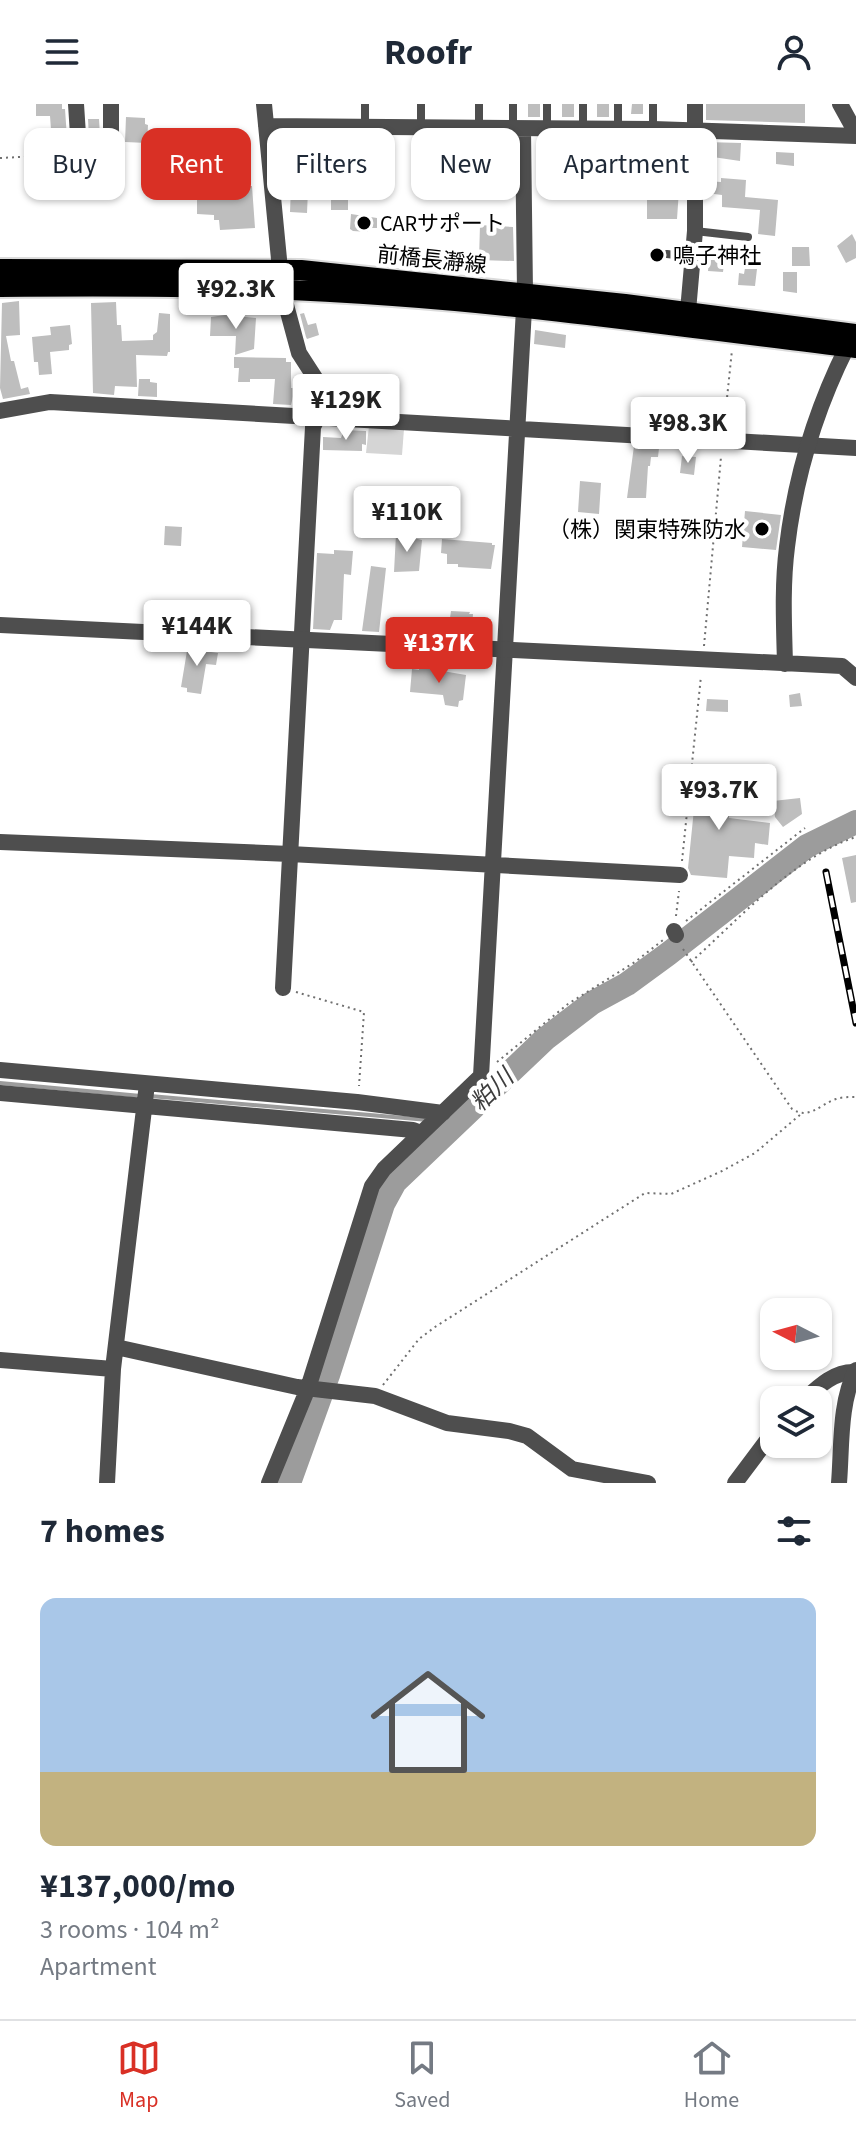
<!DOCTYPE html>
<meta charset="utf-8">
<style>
body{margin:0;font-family:"Source Sans 3","Noto Sans JP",sans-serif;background:#f6f6f7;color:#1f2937;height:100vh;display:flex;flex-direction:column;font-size:30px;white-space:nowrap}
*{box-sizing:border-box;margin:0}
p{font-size:26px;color:#747a83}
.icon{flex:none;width:44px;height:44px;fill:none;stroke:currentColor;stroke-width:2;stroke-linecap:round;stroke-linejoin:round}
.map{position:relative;height:1379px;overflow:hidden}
.details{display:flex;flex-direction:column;background:#fff;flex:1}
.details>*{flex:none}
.top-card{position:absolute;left:24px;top:24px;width:808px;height:72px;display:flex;gap:16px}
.needle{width:52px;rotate:276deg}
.controls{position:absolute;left:760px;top:1194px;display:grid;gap:16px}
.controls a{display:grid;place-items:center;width:72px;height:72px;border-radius:16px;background:#fff;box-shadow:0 2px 6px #0004;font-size:40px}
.price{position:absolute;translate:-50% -68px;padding:0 18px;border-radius:8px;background:#fff;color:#222;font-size:26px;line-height:52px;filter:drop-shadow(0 2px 4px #0008)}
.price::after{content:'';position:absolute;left:50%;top:48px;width:24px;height:18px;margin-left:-12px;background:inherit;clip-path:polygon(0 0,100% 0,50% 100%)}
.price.active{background:#d93025;color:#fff}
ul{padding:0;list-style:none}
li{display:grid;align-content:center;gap:16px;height:424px;padding:0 40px}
li span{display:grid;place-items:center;height:248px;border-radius:16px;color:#555}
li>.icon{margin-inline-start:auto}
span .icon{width:144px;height:144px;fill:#fffc;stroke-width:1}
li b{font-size:34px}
h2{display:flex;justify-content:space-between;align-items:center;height:96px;padding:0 40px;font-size:34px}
.tag{padding:0 28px;border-radius:16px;background:#fff;box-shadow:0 2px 6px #0004;font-size:28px;line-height:72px}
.tag.active{background:#d93025;color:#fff}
header{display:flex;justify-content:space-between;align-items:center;height:104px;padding:0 40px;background:#fff;font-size:36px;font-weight:700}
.tab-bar{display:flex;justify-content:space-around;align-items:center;height:112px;border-top:2px solid #e0e1e3;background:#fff;font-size:22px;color:#747a83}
.tab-bar a{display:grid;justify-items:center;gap:4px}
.tab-bar .active{color:#d93025}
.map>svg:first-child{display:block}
</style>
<header><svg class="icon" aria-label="menu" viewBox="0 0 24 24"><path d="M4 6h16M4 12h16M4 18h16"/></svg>Roofr<svg class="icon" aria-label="person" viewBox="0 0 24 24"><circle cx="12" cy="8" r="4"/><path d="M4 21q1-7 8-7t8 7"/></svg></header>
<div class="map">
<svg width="856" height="1379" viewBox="0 0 856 1379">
<rect width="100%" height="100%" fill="#fff"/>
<path fill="#d5d5d5" d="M369,322L404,325L402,351L366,349Z"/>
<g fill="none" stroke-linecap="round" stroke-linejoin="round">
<path stroke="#9c9c9c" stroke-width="4" d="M0,979L141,992
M150,992L428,1016
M441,1017L457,1019"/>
<path stroke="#9c9c9c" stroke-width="24" d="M289,1379L328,1271L383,1100L395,1078L545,935L592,899L627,880L668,850L807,742L856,718"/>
</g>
<path fill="#bebebe" d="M36,0H62V5H65L67,34L64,37L52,39L50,12H36Z
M528,0H540V13H528Z
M562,0H574V13H562Z
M597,0H609V13H597Z
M632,0H643V10H631Z
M706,0H805V19L706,16Z
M126,13L145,14V20L148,21L147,39L125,38Z
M88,15H99L100,32L89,34Z
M278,35H294V47L348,46V53L364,54V57H368L367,75H364V79H348V106H331V89L308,86L307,109L290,108L292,58H281Z
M706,38L741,39L740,57L706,52Z
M426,39L444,40L440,89H425Z
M225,43L243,44L244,82H252L255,124L220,126L219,116H214V111L197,110V85L223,84Z
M776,48L794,49V62L776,60Z
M663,57H675V86H679L677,115H647V82H658V59Z
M721,74L746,76L745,93L778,96L775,132L758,130L760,106L722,103V91L706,89V77L721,78Z
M351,110L377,114V124H368V128L353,127L350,125Z
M480,121L513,123L514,157L479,156Z
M852,130L856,138V154L846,159L837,142Z
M792,143H809L810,162H792Z
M710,148L725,150L723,168L708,167Z
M745,164L757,165L755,182L738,181L739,169L744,170Z
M783,168H797V189L783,187Z
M19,197L20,231L6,232L11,257H14L21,285L28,283L30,290L3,295L0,284L2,199Z
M116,198L117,221H121L122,237L153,236V231L157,228L159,209L170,210V248H168L167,252L136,251L137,283L115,282L114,291L93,289L91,199Z
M304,209L308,221L316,219L319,231L307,235L306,233L300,210Z
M225,211L256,214L254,245L235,251L236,232H210L211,213Z
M70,221L72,240L69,241V246L50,248L52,270L39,271L38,258H34L32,233L51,231L50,223Z
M535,226L566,231L565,244L534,240Z
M234,253L286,254V258H291V284H295L291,301L273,300L275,275H250V278H238L239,264H234Z
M139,275H150V278L157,279V293L138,292Z
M344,326L366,327V341L362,340V347L323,346V333L341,334Z
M634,342L659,344L658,353H651L650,362H648L646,394H627Z
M682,352L696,353L694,371L680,369Z
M580,377L601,379L599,410L578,408Z
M745,407L781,411L776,446L742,443Z
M165,422L182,423L181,442L164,441Z
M396,430L422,436L419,467L394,468Z
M442,435L492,439V441H495L491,465L458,463V460H447V450L441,449Z
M334,446L353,447L351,471L344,470L342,516H334L330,526L313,525L317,449L334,450Z
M371,462L386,464L379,528L362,527Z
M451,507L470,508L469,510H473L472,522L468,524L449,521Z
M188,541L205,542L204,547L218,549L216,561L206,560L201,590L187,588V584L181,583Z
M419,563L466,571L463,596L459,597L458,603L445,601L443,591L410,588L412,565L419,566Z
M800,589L802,602L790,603L789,591Z
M707,595L728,596V608L706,607Z
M698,666L719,668L716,700L724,701L723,708L729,709V714L770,719L768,741L755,739L754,754L729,752L727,774L691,771L688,764Z
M800,694L802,710L783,723L775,713L773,697Z
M856,751V798L851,799L842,754Z"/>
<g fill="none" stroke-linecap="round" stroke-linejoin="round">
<g stroke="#dbdbdb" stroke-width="24">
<path id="primary" d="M0,165L301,166L625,200L856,230
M0,183C131,182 262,182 393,192C548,203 702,226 856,244"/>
</g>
<path stroke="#707070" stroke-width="2" stroke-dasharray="2 4" stroke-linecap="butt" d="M0,54L39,52
M724,323L732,246
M704,542L721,353
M682,757L701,572
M676,812L679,787
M686,817L805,724
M683,845L792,1005C809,1016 819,1001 836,995C842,993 849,993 856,993
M691,858C739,815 794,753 856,733
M296,888L364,908L359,982
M497,958L568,900L635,858L663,836
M383,1281L419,1235L435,1223L645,1089L671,1090L722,1067L755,1049L801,1010"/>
<path stroke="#4e4e4e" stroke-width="8" d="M365,0V22
M421,23V0
M479,24V0
M513,24V0
M547,24V0
M583,24V0
M618,24V0
M653,25V0
M695,127L748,133
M667,150L692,153"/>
<path stroke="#4e4e4e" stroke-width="16" d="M264,0L282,186L299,249L319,280L318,313L313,323L283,884
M840,0L856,29
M266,22L653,25L856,32
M462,24L463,60
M523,25L525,188
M79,46L111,42V0
M53,50L79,46L76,0
M688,207L695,127V0
M0,307L50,298L856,344
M0,738L290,750L680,771
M674,827L676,831
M0,966L357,998L443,1009
M0,989L413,1026L421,1029
M116,1243L297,1283L375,1292L447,1319L509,1327L527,1332L572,1365L648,1379
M0,1256L113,1265
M804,1296C818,1283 834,1267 855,1268
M107,1379L113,1265L147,980
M269,1379L308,1284L372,1082L384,1065L481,972L524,205
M735,1379L774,1327"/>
<path stroke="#4e4e4e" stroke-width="16" d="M0,521L842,562L856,574
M785,560C784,521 782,482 787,443C795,375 816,305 847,243
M839,1379C842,1343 839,1299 856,1266"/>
<use href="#primary" stroke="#000" stroke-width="20"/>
<g stroke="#000" stroke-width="7">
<path id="rail" d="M826,768L856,919"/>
</g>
<use href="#rail" stroke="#fff" stroke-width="4" stroke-dasharray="12" stroke-linecap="butt"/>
</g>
<g fill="#000" stroke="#fff" stroke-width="3">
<circle cx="364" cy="119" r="8"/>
<circle cx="657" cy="151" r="8"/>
<circle cx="762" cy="425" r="8"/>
</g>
<g text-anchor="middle" stroke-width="8" stroke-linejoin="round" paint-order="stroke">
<g font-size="22" fill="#000" stroke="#fff" text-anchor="start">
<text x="380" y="127">CARサポート</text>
<text x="673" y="159">鳴子神社</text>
<text x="746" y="433" text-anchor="end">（株）関東特殊防水</text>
</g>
<g font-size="22" fill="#000" stroke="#fff">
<text transform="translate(432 155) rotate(6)" y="8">前橋長瀞線</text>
</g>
<g font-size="24" font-style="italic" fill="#3d3d3d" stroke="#fff">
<text transform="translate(492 986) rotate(-44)" y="8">粕川</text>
</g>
</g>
</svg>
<div class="controls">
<a><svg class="needle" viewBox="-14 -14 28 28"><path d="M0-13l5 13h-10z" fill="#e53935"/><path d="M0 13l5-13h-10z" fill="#747a83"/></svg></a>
<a><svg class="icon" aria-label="layers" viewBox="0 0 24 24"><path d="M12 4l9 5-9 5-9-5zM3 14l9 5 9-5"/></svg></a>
</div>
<b class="price" style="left:236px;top:227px">¥92.3K</b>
<b class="price" style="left:346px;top:338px">¥129K</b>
<b class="price" style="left:688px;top:361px">¥98.3K</b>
<b class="price" style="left:407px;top:450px">¥110K</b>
<b class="price" style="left:197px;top:564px">¥144K</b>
<b class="price active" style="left:439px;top:581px">¥137K</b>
<b class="price" style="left:719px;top:728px">¥93.7K</b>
<div class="top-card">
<a class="tag">Buy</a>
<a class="tag active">Rent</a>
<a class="tag">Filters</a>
<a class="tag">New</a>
<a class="tag">Apartment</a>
</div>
</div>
<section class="details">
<h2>7 homes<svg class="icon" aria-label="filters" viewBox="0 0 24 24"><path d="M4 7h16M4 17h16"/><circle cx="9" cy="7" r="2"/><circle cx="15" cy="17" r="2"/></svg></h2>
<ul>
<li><span style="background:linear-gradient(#a9c7e8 70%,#c2b280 0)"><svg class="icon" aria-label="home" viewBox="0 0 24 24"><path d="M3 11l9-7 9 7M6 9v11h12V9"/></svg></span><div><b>¥137,000/mo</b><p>3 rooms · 104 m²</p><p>Apartment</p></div></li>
</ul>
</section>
<nav class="tab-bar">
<a class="active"><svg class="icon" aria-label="map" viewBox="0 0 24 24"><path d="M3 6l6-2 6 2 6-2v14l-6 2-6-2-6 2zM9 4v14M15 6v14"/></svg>Map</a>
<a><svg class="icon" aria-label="saved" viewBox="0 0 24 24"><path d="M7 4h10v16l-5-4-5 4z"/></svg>Saved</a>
<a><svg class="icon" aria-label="home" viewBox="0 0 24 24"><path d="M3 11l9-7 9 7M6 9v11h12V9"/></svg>Home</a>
</nav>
